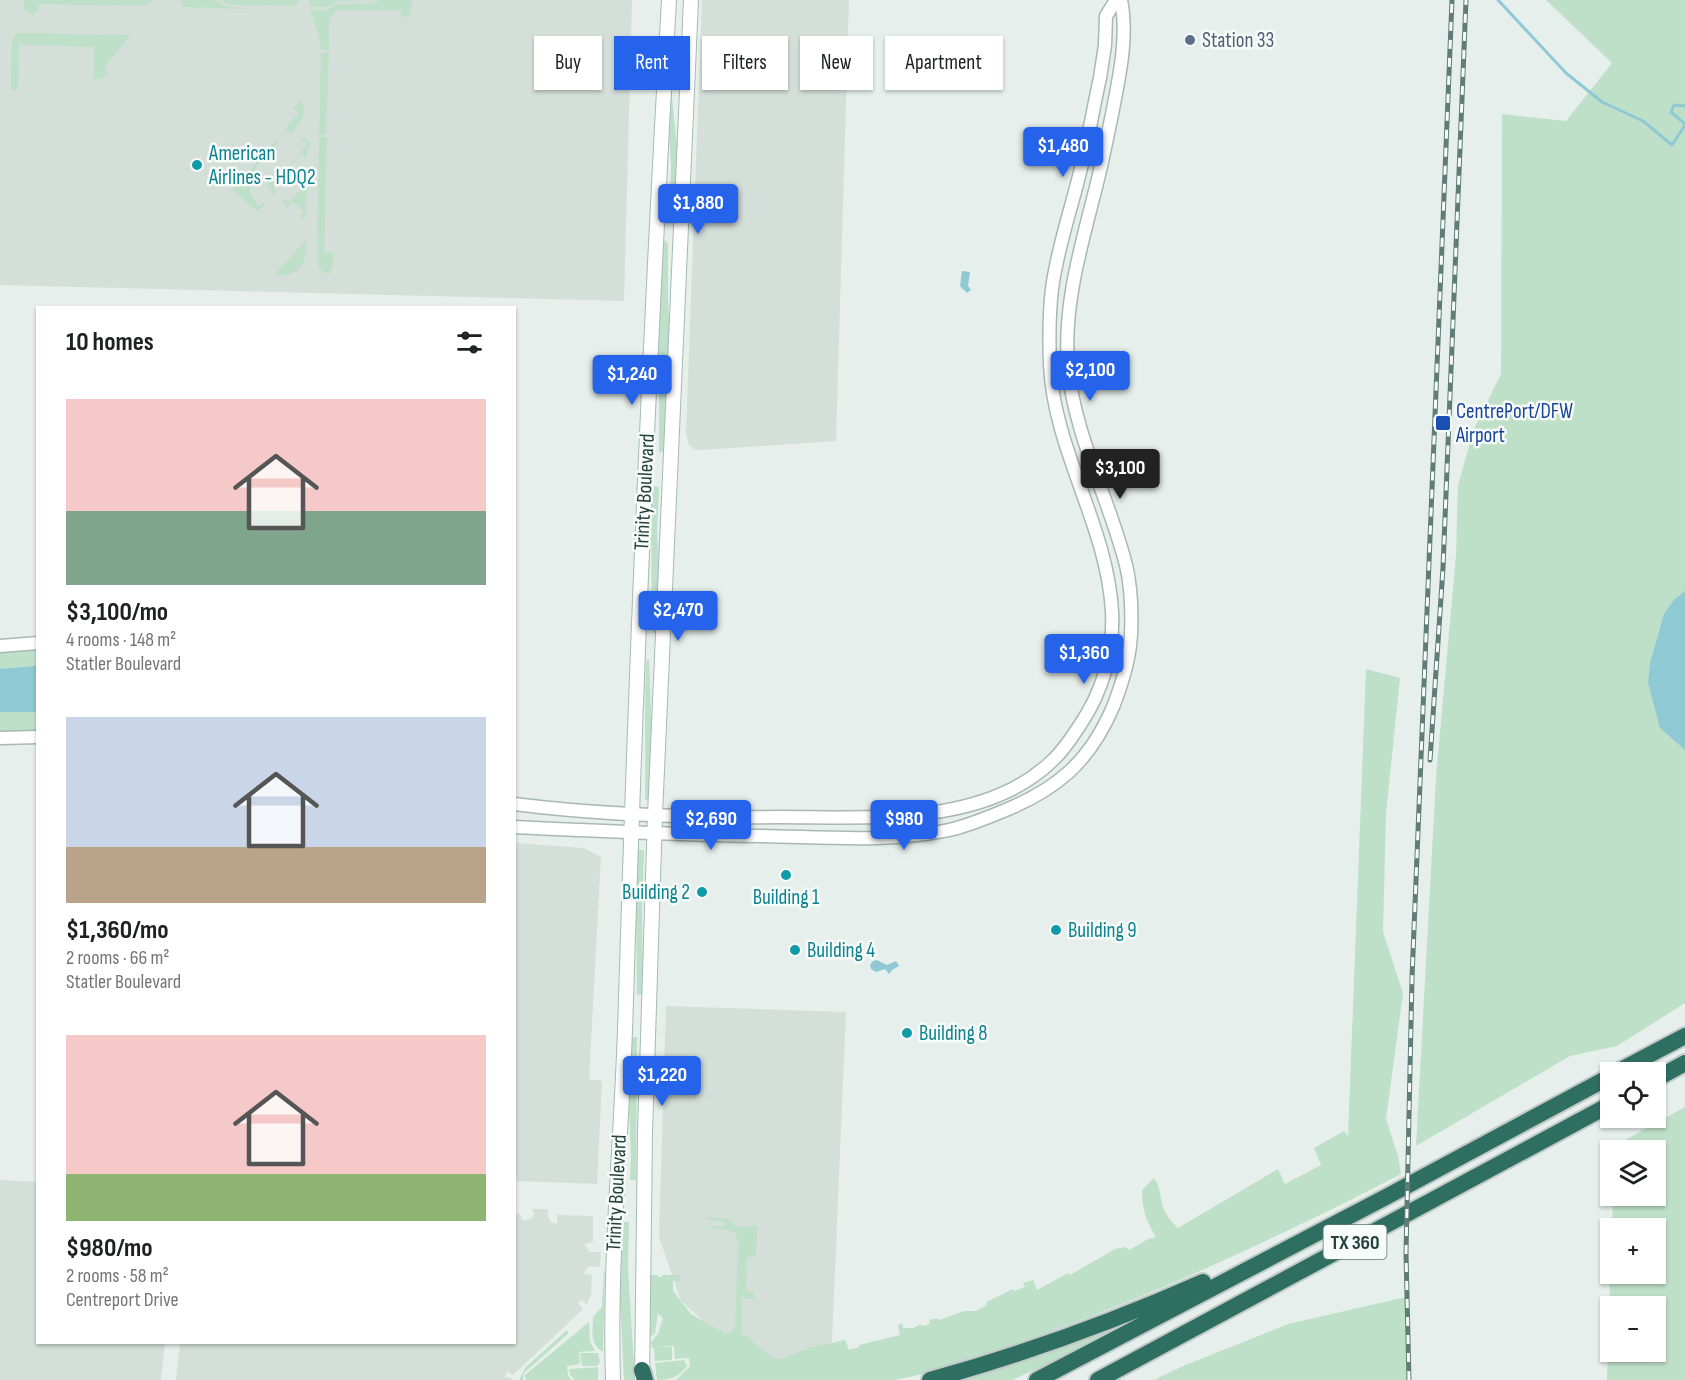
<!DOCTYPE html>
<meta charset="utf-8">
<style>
body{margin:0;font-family:"Sofia Sans Condensed",sans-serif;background:#f2f2f2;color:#202124;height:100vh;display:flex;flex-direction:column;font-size:22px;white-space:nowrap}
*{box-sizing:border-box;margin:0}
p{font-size:20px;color:#757577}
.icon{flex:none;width:33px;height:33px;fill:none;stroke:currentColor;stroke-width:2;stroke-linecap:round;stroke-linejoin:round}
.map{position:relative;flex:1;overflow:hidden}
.drawer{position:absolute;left:36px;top:306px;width:480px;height:1038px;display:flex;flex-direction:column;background:#fff;border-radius:0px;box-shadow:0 2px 4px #0004}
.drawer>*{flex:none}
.banner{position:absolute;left:534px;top:36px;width:570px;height:54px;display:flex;gap:12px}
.fabs{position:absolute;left:1600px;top:1062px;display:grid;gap:12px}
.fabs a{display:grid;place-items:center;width:66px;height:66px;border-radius:0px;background:#fff;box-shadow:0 2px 4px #0004;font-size:30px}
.price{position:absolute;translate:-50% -51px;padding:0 14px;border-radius:6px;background:#2563eb;color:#fff;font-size:20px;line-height:39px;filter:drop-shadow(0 2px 3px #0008)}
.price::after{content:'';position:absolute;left:50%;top:36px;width:18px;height:14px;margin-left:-9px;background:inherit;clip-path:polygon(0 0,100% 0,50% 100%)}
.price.selected{background:#222;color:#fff}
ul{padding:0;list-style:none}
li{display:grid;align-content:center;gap:12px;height:318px;padding:0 30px}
li span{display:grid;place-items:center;height:186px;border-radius:0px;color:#555}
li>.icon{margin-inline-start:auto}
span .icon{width:108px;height:108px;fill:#fffc;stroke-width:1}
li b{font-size:26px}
h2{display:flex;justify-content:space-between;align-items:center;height:72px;padding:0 30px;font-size:26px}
.chip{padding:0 21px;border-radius:0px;background:#fff;box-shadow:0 2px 4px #0004;font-size:21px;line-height:54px}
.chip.selected{background:#2563eb;color:#fff}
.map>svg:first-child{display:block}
</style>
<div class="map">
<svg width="1685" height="1380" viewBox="0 0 1685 1380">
<rect width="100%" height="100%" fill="#e6efeb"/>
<path fill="#d4dfda" d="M0,0H632L624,301L0,285Z
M702,0H849L836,441L701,450L694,449L689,445L686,433Z
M515,843L584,848L601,857L589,1079L602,1081L597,1184L515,1181Z
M666,1006L846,1012L831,1364L792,1377L721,1336L681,1301L659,1237Z
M0,1180L37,1182L38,1342L165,1343L161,1380H0Z
M532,1209H548V1217L551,1222L557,1224V1215L593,1216V1242L585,1244L589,1252H601L600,1267L589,1266L585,1271L584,1274L592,1275L591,1294L587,1304L581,1300L578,1303L583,1309L513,1375L507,1371L505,1377L512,1378V1380H176L180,1343L514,1342L515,1213L520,1214L523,1221L531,1219L534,1214Z"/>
<path fill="#bfe0c8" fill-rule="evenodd" d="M24,0H153L145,5L140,6L39,4L38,12L32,15L23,9Z
M180,0H214L223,6L250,9L182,7Z
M219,0H299L296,6L232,5Z
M309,0H373L338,1L327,7L310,6Z
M380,0H412L410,15L402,18L401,10H336L329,19V50H321L319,37L310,10H327L338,4H371Z
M1546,0H1685V1003L1617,1046L1570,1056L1416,1146L1436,777L1456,555L1458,485L1474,429L1501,374L1502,114L1566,121L1612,63Z
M675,1L672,97L678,156L675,210L672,214L670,213L671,164L668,115Z
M17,34L20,33L131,35L104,67L109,73L101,79H94V47L19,45L18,90H11L12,43L14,36Z
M903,36L946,37L944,79L902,78Z
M321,53H329L326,134H319Z
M301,100C309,114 299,123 291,134L285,129L299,113L293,108Z
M319,137H327L324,252H333L332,269L330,273L326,274L319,268L317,261Z
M304,138L310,142L306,158L301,154L273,187L277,192L274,195L268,187L267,182L270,176L276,181L307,145L301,140Z
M277,139L279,141C263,159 236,182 259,206L263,202L265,204L258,212L232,190Z
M304,175L308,178L305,220L300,216L304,211L293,202L288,207L282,201L284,198L290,202L304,186L299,181Z
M306,240C308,262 299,279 274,275Z
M665,240L668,243V302L670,332L664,452H659V328L662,247Z
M653,486L659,487L657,532L660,580L657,632L655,633L653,632L652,619L651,525Z
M37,650V732L0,733V652Z
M649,659L653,762L650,800H645C646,755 644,710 646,665L647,660Z
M1366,669L1400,678L1386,814L1383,932L1403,993L1386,1119L1398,1156L1401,1174C1287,1233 1172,1287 1052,1331C1000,1350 949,1369 895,1380H676L690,1366L689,1358L675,1359L674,1346L656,1347H672V1360L655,1361L654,1348H652L651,1342L658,1334L663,1318L658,1313L655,1333L649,1338L648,1278L652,1275H658V1277H661L662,1275H680V1281H673V1291L691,1314L726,1334L731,1332L735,1327L738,1243L735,1233L729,1230L710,1228V1226L724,1227L725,1222L707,1219V1217L728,1219L737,1226L744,1227L757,1225L756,1254L755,1257H747L746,1291L754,1292V1299L742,1298V1333L773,1358L782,1359L809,1348L845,1340L849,1350L859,1347V1345L900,1335L898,1325L902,1323L903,1328H913L921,1324L922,1326L930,1324L929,1320L938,1318L939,1320L964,1311H976L987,1305L986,1302L1013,1289L1014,1291L1025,1287L1023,1283L1033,1280L1037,1290L1068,1273L1070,1275L1115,1249L1125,1247L1129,1250L1148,1239L1156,1237C1146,1221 1142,1209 1142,1190L1154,1178C1161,1188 1160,1197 1163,1207C1166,1216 1172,1222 1178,1228L1278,1169L1285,1184L1321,1165L1314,1148L1344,1131L1348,1136Z
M638,850H644L642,915L643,994L637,995L636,892Z
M630,1037H637L636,1180H630L631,1155L628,1083Z
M1685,1107V1380H1607L1611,1249V1274H1656V1228H1612L1613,1196H1656V1150H1614V1146ZM1611,1306H1656V1352H1611Z
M623,1222H629L628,1269L635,1380H624L620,1299Z
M604,1269L605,1273L603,1352C589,1344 593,1331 593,1317L602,1307Z
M1406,1297L1409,1380H1154L1183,1366L1288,1324Z
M589,1322L590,1341L595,1351L579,1352L580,1364L567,1366L568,1375L571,1380H526L525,1375Z
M567,1330L568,1334L524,1373L523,1380H519L526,1367Z
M1099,1332H1107L1104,1338L1012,1380H957Z
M580,1353H598L600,1362L597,1366H582Z
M684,1360L687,1366C679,1377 670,1380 657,1380L655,1363Z
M598,1367V1380H575L570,1375L569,1369Z"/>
<path fill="#8ec9d4" d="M962,271L970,272L968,286L971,290L967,293L960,286Z
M1685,591V750L1660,728L1648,683L1650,663L1664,614L1674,600Z
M37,666V712H0V669Z
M877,960L887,965L896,961L899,966L892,970L889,974L885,969L876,972L871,969L870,965L873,961Z"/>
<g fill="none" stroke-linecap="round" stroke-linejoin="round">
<path stroke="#8ec9d4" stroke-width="3" d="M1498,0L1566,73L1602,102L1643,121L1672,145L1685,125
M1685,106L1674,105L1671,112L1685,124"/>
<g stroke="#a8b8b2" stroke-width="15">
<path id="tertiary" d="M0,646L38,643
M0,738L38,737
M514,804C602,815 692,818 781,817C868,817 985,827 1053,760C1064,750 1072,737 1080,725C1103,691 1114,651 1112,611C1107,525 1054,451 1050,365C1049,340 1049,314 1052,289C1057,249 1071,210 1080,172C1088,141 1093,109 1100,78L1105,45L1106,16L1116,0
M514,827C597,831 680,835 763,836C824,837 889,843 949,830C967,826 984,819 1001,812C1056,790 1089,763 1113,707C1122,684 1130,659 1131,634C1132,612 1131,586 1126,565C1109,498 1074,435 1068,366C1063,303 1082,244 1097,183C1103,159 1108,134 1113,109C1120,74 1128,35 1121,0"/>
</g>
<g stroke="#a4bbb3" stroke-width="16">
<path id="secondary" d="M613,1380C609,1253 623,1126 626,999C636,665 650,333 669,0
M642,1380L645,1133L655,815L691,0"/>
</g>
<g stroke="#c2cac8" stroke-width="20">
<path id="motorway" d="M1617,1072L1685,1036
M1656,1079L1685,1063
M642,1370L645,1380
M930,1380C1024,1354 1115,1321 1203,1282
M1037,1380L1386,1197L1611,1076
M1098,1380L1611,1104"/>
</g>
<use href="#tertiary" stroke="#fff" stroke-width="12"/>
<use href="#secondary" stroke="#fff" stroke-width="14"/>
<use href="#motorway" stroke="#2f6f62" stroke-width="16"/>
<g stroke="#5f7d75" stroke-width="5">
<path id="rail" d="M1430,760L1443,568L1466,0
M1409,1380L1406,1253L1412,978L1452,0"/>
</g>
<use href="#rail" stroke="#f7fbf9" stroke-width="3" stroke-dasharray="9" stroke-linecap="butt"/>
</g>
<circle fill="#5c6f8a" stroke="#f7fbf9" stroke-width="2" cx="1190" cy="40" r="6"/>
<g fill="#0f9aa8" stroke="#f7fbf9" stroke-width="2">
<circle cx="197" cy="165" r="6"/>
<circle cx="786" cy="875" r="6"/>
<circle cx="702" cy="892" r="6"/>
<circle cx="1056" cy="930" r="6"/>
<circle cx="795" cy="950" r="6"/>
<circle cx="907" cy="1033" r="6"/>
</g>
<rect fill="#1a4fb4" stroke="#f7fbf9" stroke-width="2" x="1435" y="415" width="16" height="16" rx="3"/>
<g text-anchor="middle" stroke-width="5" stroke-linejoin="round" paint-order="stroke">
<rect fill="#f7fbf9" stroke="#637a73" stroke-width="1.5" x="1323.5" y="1225" width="63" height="34" rx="4.5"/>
<g font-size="20" font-weight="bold" fill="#24423a">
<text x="1355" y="1249">TX 360</text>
</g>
<g font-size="21" fill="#4e5e75" stroke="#f7fbf9" text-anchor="start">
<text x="1202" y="47">Station 33</text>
</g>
<g font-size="21" fill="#0d838f" stroke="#f7fbf9" text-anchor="start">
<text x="209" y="160">American<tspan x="209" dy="24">Airlines - HDQ2</tspan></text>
<text x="690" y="899" text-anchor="end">Building 2</text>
<text x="786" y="904" text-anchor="middle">Building 1</text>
<text x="1068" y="937">Building 9</text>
<text x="807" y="957">Building 4</text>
<text x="919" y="1040">Building 8</text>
</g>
<g font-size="21" fill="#164399" stroke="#f7fbf9" text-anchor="start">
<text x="1456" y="418">CentrePort/DFW<tspan x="1456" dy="24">Airport</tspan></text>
</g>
<g font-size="21" fill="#24423a" stroke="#f7fbf9">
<text transform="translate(644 492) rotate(-87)" y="7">Trinity Boulevard</text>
<text transform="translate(616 1193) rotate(-87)" y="7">Trinity Boulevard</text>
</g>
</g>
</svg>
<div class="fabs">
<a><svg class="icon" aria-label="locate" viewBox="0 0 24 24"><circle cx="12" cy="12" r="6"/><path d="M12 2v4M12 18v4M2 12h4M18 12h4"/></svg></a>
<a><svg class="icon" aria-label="layers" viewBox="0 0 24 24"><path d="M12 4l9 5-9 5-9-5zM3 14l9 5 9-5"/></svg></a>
<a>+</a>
<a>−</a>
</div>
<b class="price" style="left:1063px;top:178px">$1,480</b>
<b class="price" style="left:698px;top:235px">$1,880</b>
<b class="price" style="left:1090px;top:402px">$2,100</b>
<b class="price" style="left:632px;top:406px">$1,240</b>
<b class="price selected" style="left:1120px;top:500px">$3,100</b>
<b class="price" style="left:678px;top:642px">$2,470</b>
<b class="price" style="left:1084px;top:685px">$1,360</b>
<b class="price" style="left:711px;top:851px">$2,690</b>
<b class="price" style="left:904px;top:851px">$980</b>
<b class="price" style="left:662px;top:1107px">$1,220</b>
<div class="banner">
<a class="chip">Buy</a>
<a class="chip selected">Rent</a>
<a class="chip">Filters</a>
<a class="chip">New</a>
<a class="chip">Apartment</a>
</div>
<section class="drawer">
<h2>10 homes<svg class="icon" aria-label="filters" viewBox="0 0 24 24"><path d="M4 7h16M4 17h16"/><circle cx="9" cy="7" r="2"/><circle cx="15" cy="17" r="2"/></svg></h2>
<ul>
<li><span style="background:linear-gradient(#f6c9c9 60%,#7fa58c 0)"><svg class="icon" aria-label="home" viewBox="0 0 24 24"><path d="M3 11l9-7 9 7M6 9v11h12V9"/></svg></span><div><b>$3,100/mo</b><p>4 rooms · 148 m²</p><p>Statler Boulevard</p></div></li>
<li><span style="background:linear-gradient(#c9d6e8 70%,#b9a48a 0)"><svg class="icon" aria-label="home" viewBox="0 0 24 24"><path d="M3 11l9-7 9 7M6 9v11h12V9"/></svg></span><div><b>$1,360/mo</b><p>2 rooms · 66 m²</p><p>Statler Boulevard</p></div></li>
<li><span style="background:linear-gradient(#f6c9c9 75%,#8fb573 0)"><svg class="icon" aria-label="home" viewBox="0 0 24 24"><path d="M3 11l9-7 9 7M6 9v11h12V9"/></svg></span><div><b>$980/mo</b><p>2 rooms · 58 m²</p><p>Centreport Drive</p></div></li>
</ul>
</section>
</div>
